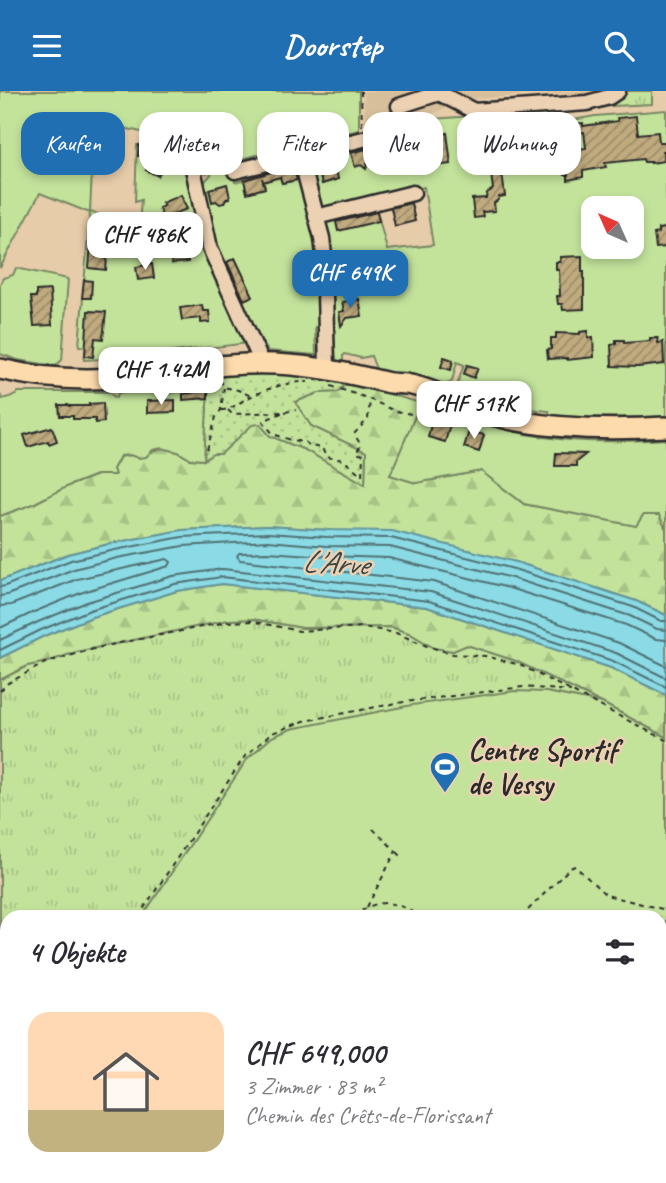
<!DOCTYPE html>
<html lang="de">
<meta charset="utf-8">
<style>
body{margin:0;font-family:Caveat,sans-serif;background:#f2f2f3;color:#2b2b33;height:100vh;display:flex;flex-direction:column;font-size:26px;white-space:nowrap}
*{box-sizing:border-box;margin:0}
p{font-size:23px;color:#7c7c81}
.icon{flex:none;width:38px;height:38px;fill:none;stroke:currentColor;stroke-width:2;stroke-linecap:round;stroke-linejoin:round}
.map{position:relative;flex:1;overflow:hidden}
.side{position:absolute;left:0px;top:819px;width:667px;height:273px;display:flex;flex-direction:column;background:#fff;border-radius:21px 21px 0 0;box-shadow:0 4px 10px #0003}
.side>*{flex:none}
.top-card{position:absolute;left:21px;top:21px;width:625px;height:63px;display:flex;gap:14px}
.needle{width:46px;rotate:315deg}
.controls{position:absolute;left:581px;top:105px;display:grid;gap:14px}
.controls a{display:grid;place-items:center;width:63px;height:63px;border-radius:14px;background:#fff;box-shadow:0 4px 10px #0003;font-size:35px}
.price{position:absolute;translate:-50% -60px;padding:0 16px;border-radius:14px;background:#fff;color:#222;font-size:23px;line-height:46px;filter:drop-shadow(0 2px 4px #0008)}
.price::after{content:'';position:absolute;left:50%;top:42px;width:21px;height:16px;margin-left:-10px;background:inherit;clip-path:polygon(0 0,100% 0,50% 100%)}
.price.selected{background:#1f6fb2;color:#fff}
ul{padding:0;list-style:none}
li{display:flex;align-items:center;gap:21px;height:175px;padding:0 28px}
li span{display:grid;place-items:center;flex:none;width:196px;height:140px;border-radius:21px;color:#555}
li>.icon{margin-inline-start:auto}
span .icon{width:84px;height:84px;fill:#fffc;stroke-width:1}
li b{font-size:30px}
h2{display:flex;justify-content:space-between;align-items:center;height:84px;padding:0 28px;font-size:30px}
.chip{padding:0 24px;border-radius:21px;background:#fff;box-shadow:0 4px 10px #0003;font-size:24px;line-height:63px}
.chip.selected{background:#1f6fb2;color:#fff}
header{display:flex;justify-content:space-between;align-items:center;height:91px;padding:0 28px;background:#1f6fb2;color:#fff;font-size:32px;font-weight:700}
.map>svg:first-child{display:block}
</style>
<header><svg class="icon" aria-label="menu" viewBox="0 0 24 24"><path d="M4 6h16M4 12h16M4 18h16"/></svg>Doorstep<svg class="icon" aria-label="search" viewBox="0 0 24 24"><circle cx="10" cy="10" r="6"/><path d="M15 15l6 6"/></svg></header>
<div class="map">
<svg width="666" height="1092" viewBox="0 0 666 1092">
<defs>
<pattern id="grass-tufts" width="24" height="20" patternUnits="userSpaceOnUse" patternTransform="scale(1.75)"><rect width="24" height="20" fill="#c3e39b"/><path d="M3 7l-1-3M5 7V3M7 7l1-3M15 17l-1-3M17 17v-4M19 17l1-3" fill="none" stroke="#a8c386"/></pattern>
<pattern id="forest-firs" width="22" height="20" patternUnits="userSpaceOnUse" patternTransform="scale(1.75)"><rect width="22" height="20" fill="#c3e39b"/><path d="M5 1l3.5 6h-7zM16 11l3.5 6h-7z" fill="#a8c386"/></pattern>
<pattern id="park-dots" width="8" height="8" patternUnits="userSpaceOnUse" patternTransform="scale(1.75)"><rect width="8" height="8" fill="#c3e39b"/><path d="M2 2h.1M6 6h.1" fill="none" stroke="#a8c386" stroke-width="1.8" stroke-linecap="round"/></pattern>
<pattern id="building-hatch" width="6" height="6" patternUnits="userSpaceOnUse" patternTransform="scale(1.75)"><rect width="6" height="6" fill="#c0ab7f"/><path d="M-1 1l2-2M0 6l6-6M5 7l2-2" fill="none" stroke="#9c8b68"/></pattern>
</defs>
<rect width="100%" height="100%" fill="#e7ccaa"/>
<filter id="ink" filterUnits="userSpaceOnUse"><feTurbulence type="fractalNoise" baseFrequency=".0143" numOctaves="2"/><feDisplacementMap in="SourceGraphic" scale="14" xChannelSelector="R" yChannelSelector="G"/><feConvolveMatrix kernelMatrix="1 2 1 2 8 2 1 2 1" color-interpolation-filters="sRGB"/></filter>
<g filter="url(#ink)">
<path fill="#d7bf9b" d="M364,0H608L587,6L565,2L468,8L418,29L370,42L365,35Z"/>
<path fill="url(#grass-tufts)" stroke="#778763" stroke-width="2" d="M625,0H652V13L593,16Z
M253,528L303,537L391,536L409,542L434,557L453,560L467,554L516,570L602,612L546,601L291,638L272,646L248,668L142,826H7V889L0,882V589L27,575L47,571L76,561L228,529Z
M660,885L666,887V935L660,936Z
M423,1085H560L563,1092H425Z"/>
<path fill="url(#forest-firs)" stroke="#778763" stroke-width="2" d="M347,291L417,311L416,323L391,384L416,392L481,380L524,413L636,435L643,424H659L666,438V524L636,510L516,471L328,439L268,435L182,439L113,452L68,463L0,490V425L33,413L68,395L97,384H114L113,378L120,366L131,364L138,367L162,357L178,361L190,368L204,369L252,333H260L270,345L305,359L365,393L366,361L311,335L295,311L318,302L338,301Z
M222,493L427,516L611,577L666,604V646L602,612L516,570L467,554L453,560L434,557L409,542L391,536L303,537L253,528L228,529L76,561L47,571L27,575L0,589V567L44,545L92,526L177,500Z
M0,882L7,889V1057L0,1051Z
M42,1085H121L122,1092H50Z"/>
<path fill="url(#park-dots)" stroke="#778763" stroke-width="2" d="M253,282L309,285L347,291L338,301L318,302L295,311L311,335L366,361L365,393L305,359L270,345L260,333L252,334L221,363H213L204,369L208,297L199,288L224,284Z"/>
<path fill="#c3e39b" stroke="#778763" stroke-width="2" fill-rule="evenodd" d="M0,0H359V39L196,79L200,72L197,65L189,63L167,49L146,42L123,37L97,40L93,58L90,121L139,134L141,109L135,111L137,54L149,55L152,52C166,53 180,64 184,78L187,80L249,252L122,267L84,269L86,256L79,255L90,122L40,102L0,177Z
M554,19L556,32L595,25L666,19V325C627,327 589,328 550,324L549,320C524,317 480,314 459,298L458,291L464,274L457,271L452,290L447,293H442L440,298L376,278L371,265L361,267L345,263L343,265V271L336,270L329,167L322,130L376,116L387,159L433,154L424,96L322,121L307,79L318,77L322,93L338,88L333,66L373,55L370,42L418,29ZM593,117H632V156H593Z
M293,69H296L319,156L323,235L315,236L316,264L268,260L264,254L257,249L214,155L200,96L213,81L232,76L235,91L244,89L247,101L265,97L263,88L280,86L282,92L297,89Z
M16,177L68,188L62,269L55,275L18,269L0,263V193L3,187L13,184Z
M208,297L204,369L190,368L178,361L162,357L153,359L146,366L138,367L130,364L120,365L113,378L115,384H96L68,395L33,413L0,425V303L2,308L16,304L18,301H108L116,307L119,301L167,302Z
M439,319C478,331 518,344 559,348C594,352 630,350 666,348V438L659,424H643L636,435L524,413L481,380L416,392L390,384L416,323L436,328Z
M515,600L546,601L602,612L666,646V847L660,848V826H142L248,667L272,646L291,638L412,614Z
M121,1085H397V1092H122Z"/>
<path fill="#8adbe5" stroke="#64959b" stroke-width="2" d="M268,435L328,439L392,440L516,471L636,510L666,524V604L611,577L427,516L222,493L177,500L92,526L44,545L0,567V490L68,463L113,452L182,439Z
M0,1051L7,1057V1085H42L50,1092H0Z"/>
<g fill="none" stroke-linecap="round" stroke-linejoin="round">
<path stroke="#517175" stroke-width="2" d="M0,496L5,495L71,469L115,459L182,446L268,442L327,446L391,447L514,478L633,516L661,530H666
M0,505L7,504L74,478L117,467L183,455L268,450L327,455L390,456L512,487L630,525L657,538L666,539
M0,515L11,514L77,488L167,468L171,471L169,475L83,501L34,521L0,537
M0,549L38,531L87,511L173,485L223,478L431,501L616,562L666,587
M666,549L656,548L626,534L509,497L389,467L326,465L268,461L239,462L237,465L240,469L434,491L619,552L666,575
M0,559L41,539L90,519L175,493L222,486L429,510L613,570L666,596"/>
</g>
<path fill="url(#building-hatch)" stroke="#2b2b2b" stroke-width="2" d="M636,25L638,43L658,41L659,51H665L666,60H663L664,70L651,72V71H644L643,68L605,72L606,76L583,80V86L568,89V84H565L562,60L586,57L584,41L574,42L573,33L583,32V35L618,30L617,27Z
M447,42L451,73L432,75L429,45Z
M407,46L411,71L401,59L382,64L379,53Z
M118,52L125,68L112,73L106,57Z
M139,54L153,56L176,68L171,79L163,75L158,85L146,79L153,65H138Z
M366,58L368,70L366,78L361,74L355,76L351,62Z
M333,66L338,88L322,93L316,70Z
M501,74L505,105L499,106L498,109L494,112L495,120L482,121L483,126L474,127L472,108L486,107L487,102L493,98L490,75Z
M293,77L297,89L282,92L280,86L263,91L262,87L265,97L247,102L244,89L278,79L279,82V80Z
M227,93L230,107L226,108L224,112L220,113L216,110L212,111L209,98Z
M181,104L187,118L163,127L159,117L164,115L162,112Z
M411,112L415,130L395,135L391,117Z
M377,121L379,130L338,140L336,131Z
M666,137V156L656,157L654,143L658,142V138Z
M91,151L108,152L106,179L89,177Z
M186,158L188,171L172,173L170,160Z
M582,165V181H584V218L563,219L562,213H558L557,205H560L559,179H556V171H560V166Z
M235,167L253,205L244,209L227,171Z
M152,173L154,187L138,189L136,176Z
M84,189L92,190L91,207H82Z
M50,199L52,234L34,235L31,206H36V200Z
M359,208L362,225L347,227L341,235L339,221L344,220L342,211Z
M202,214L203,220H209L210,231L201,232V227L182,229L180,217Z
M88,220L106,221L103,248L95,247L93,266L85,265Z
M588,240V247L593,246L594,266L567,269V267L548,268L547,259L551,258V247H556V242L580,243V241Z
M650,247H658V252L663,251L664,273L638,276L612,275L611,254L616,253V249H624V252L650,250Z
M444,266L453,269L451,279L441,276Z
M467,274L478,277L474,287L464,283Z
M208,299V307L183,309V303Z
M175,309V321L147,322V310Z
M103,312L104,331L95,332V328H73V325H60L59,314H68L69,315H90L89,313Z
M432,329L450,334L445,351L428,346Z
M52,336L57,350L49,353L48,350L28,356L24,344Z
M469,340L484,344L479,361L464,356Z
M556,362L586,363L576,371V375H555Z"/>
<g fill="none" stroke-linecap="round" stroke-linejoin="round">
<g stroke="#2b2b2b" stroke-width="19">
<path id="minor" d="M399,15L439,2L474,20L587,12L609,6L618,0
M300,64L367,47
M192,73L210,157L258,263L259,273
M235,80L300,64L322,147L324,164L327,277
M316,126L413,102
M660,876L666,877
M419,1085L420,1092"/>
</g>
<g stroke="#2b2b2b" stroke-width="24">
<path id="major" d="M0,278C42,288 84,290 127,286C167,282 208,274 248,273C296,271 340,280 385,291C392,293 399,292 406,293C429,297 450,307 470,318
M459,317C479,320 498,326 518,330C567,339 617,339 666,336"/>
</g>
<path stroke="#2b2b2b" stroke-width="2" stroke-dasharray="5 5" stroke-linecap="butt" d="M361,0L362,35
M373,35L392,25
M206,83L212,79L223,76
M220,289L224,296L238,299L251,305
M331,295L367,307L395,320L411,323L417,320L423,311
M221,319C233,319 241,309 252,305C269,297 290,290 308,291
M228,319L232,323L284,321L263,330L273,343L291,349L305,351L310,355L322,357L326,366L343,369L362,384L363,364L356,362L361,354L354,343L368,328L370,309
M285,321L296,319
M207,359L216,326L221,319L224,296
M0,600L8,592L47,571L105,555L227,531L251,530L299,540L362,536L396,542L427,555L453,563L485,565L520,574L666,649
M397,761L401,765
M367,816L396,760L372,737
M138,826L245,665L272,642L304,630L397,612L523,596L571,600
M354,826C375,806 398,809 419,826
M390,826L391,825L393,826
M521,826L570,777L575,775L606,804L666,819
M0,878L7,886
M0,986L7,991
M660,989L666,985
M660,1062L666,1074
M103,1085L111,1092
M367,1085L373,1092
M399,1085V1092
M565,1085L568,1092
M160,1092L172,1085
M601,1092L611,1085"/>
<use href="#minor" stroke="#ecd1b3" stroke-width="14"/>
<use href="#major" stroke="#fedbac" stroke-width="19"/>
</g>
</g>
<defs>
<g id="stadium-pin" transform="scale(1.575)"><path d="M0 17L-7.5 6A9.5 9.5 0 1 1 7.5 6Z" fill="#1f6fb2" stroke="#ecd1b3"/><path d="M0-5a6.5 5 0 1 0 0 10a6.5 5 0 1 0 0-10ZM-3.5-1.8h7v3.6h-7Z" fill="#fff"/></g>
</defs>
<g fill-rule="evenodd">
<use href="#stadium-pin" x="445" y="676"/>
</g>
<g text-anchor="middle" stroke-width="5" stroke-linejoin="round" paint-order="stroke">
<g font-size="30" font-weight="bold" fill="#2b2b2b" stroke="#ecd1b3" text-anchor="start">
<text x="468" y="669">Centre Sportif<tspan x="468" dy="34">de Vessy</tspan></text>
</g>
<g font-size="32" font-style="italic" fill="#394547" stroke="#ecd1b3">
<text transform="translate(335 471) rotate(3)" y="11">L'Arve</text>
</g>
</g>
</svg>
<div class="controls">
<a><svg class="needle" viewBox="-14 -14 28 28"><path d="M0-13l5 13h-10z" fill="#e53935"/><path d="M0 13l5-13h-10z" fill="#7c7c81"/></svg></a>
</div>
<b class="price" style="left:145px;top:181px">CHF 486K</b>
<b class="price selected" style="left:350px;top:219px">CHF 649K</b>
<b class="price" style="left:161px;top:316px">CHF 1.42M</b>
<b class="price" style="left:474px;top:350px">CHF 517K</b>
<div class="top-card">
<a class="chip selected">Kaufen</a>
<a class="chip">Mieten</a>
<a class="chip">Filter</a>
<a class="chip">Neu</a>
<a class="chip">Wohnung</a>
</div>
<section class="side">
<h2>4 Objekte<svg class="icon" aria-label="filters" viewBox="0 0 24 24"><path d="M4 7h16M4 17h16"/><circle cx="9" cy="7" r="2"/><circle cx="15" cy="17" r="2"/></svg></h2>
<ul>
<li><span style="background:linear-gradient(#ffd9b3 70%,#c2b280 0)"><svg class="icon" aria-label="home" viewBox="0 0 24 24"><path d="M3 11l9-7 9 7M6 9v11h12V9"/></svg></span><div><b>CHF 649,000</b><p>3 Zimmer · 83 m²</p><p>Chemin des Crêts-de-Florissant</p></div></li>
</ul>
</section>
</div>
